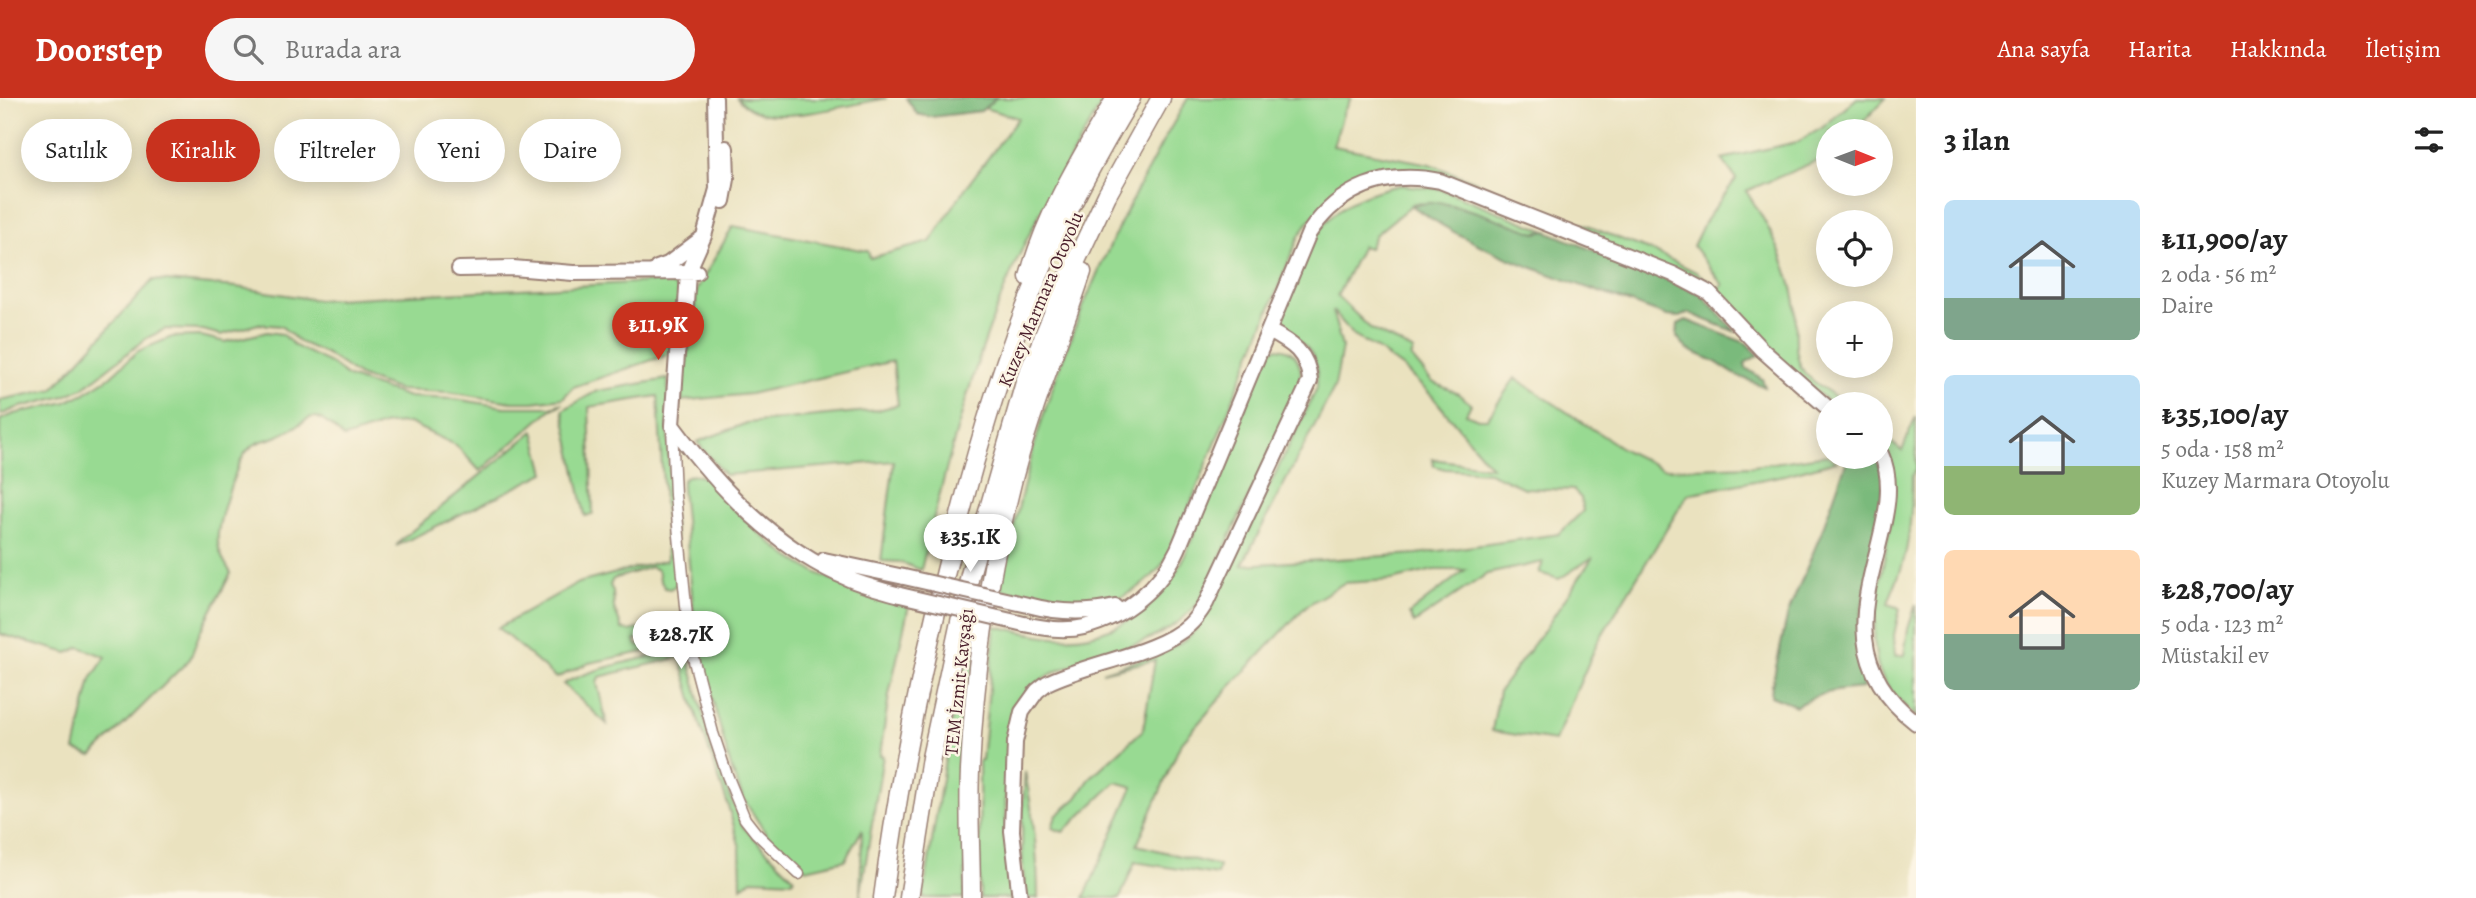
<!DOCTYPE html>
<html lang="tr">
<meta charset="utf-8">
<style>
body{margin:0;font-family:Alegreya,serif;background:#f6f6f6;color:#222;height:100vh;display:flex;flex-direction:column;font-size:26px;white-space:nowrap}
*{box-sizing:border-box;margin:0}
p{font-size:23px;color:#767676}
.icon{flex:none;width:38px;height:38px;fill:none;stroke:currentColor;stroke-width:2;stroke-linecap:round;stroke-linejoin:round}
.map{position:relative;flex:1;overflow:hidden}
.drawer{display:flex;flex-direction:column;background:#fff;width:560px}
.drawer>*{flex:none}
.top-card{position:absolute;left:21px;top:21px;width:665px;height:63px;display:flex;gap:14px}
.needle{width:46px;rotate:91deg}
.tools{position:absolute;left:1816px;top:21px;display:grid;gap:14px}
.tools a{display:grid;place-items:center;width:77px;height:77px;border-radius:50%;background:#fff;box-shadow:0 4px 18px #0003;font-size:35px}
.price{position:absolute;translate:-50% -60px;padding:0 16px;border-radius:24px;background:#fff;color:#222;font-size:23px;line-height:46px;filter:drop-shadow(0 2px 4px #0008)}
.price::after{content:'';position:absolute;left:50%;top:42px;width:21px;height:16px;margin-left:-10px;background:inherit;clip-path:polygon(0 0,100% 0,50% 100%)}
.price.current{background:#c8321e;color:#fff}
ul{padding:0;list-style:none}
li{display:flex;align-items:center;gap:21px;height:175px;padding:0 28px}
li span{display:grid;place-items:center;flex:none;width:196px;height:140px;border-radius:10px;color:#555}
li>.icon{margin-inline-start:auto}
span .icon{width:84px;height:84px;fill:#fffc;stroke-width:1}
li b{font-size:30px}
h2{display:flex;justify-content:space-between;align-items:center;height:84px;padding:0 28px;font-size:30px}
.chip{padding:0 24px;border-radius:32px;background:#fff;box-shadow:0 4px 18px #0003;font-size:24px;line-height:63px}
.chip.current{background:#c8321e;color:#fff}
header{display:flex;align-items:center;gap:42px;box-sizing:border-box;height:98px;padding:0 35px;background:#c8321e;color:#fff}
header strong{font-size:33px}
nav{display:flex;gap:38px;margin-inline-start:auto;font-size:24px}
.search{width:490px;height:63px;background:#f6f6f6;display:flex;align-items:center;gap:18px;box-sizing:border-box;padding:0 24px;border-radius:38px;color:#767676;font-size:26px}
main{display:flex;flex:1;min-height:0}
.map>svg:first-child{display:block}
</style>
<header>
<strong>Doorstep</strong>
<div class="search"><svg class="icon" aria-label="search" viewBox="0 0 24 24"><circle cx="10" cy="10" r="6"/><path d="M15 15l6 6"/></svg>Burada ara</div>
<nav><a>Ana sayfa</a><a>Harita</a><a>Hakkında</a><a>İletişim</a></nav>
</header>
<main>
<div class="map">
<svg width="1916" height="800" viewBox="0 0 1916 800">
<rect width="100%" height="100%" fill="#fcf5e5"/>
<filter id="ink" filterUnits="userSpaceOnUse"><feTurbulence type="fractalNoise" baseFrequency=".0143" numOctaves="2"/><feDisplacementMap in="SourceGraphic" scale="14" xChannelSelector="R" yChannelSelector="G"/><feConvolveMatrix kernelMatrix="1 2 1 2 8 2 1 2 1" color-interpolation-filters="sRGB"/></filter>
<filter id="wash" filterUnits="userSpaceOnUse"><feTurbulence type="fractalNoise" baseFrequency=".00686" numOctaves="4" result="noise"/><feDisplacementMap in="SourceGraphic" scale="28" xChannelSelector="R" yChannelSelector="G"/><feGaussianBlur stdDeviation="1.57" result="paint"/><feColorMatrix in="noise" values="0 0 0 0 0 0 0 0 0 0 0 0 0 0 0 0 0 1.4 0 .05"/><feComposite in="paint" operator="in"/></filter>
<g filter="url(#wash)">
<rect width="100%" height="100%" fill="#eae2bf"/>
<path fill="#98da92" stroke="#717c5e" stroke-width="2" fill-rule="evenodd" d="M737,0H887C852,6 799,21 765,16C755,15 744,8 737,0Z
M950,0H1105C1070,61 1033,122 1006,187C969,278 944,376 921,472L900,464L881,463L894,363L725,377L697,344L747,325L878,312L898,307L893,263L750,296L681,303L697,191L733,128L868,153L870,160L930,144L964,92L1018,20Z
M1188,0H1351L1344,13L1333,48L1430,66L1659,156L1696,174L1719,190L1723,187L1693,148L1705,123L1736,81L1722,61L1797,44L1822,30L1857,0H1886L1854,33H1829V54L1819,62L1746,93C1768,126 1789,165 1795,205C1798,227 1791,255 1804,274C1812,285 1835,297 1847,306H1831L1752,237L1721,200L1455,81C1395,59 1332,84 1299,138L1180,432C1175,442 1171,452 1166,461C1146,493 1104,512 1068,509C1045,507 1022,497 1000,491C1016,418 1032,345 1058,274C1092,179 1136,87 1188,0Z
M1401,87L1441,91L1546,133L1536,135L1455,107L1414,105L1375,137L1369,150L1362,148L1337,198L1371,231L1414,253L1411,259L1432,284L1457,295L1471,306L1466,316L1478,321H1487L1515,280L1626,353L1663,371L1753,368L1827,357L1836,363L1785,377L1688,396L1597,545L1555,643L1492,633L1499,593L1545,531L1593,459L1559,481L1539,475L1543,464L1487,476L1414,525L1409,516L1465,472H1434L1392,482L1344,485L1306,508L1230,589L1181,645L1137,747L1219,768L1217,777L1135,764L1120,800H1084L1133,689L1116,684L1063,734L1052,730L1056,718L1077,700L1091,679L1143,632L1155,562L1102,574L1163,554L1186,542L1198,529L1233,462L1317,290C1317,279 1318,265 1311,255C1303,242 1285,236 1280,220C1311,148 1314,103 1401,87ZM1332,212L1354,238L1377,251L1403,270L1433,299L1491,369L1432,361L1434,368L1445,371L1489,374L1524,390L1573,392L1581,400L1583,413L1559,436L1417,456L1242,467L1335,288L1342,249Z
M153,182L236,189L317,202L666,183L678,191L679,200L670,256L573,289L563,300L533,304H512L448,294L399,292L359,278L325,255L299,244L281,228L258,226L221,237L203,232L165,231L147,240L83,290L65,298L17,310L0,317V302L53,291Z
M267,234L282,236L295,248L330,265L348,279L409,299L455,301L505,309H551L563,305L550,312L480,373L456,347L409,325L386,326L344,340C307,305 316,321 280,337C268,343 256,342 247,353C236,366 215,430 218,445C219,456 225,465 231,475L200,534L190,561L92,658L75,652L91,581L106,559L80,549L68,555L0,536V322L14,316L66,304L83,296L110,279L138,253L172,239L201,238L225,244Z
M1276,250C1300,251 1305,273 1298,293L1200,503C1176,533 1145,544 1109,555C1084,564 1056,569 1035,587C993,623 1006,749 1013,800H980L979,662H982L995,528C1027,535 1058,544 1090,537C1118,531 1148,513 1166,490C1184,467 1194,435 1205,408C1226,357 1246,306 1267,255Z
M668,281V361L677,456L676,487L670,491L665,490L660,482L658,472L651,469L613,481L610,487L613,494L614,510L622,531L629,533L638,531L641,533V539L635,542L637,547L651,551L648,553L589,565L556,580L498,530L578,485L667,462L658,298L589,309L593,416L585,418L563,312L597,293Z
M1916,318V372L1912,378C1912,406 1911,438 1903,465C1899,479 1892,492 1888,506L1900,510L1894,537L1895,558L1904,557L1908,531L1916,506V619C1900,604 1884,589 1878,568C1860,500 1916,399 1881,348V336L1902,353Z
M534,333L545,375L396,448L402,441Z
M696,377L706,380C729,403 750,429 776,449C815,480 861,494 909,507L889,597L880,657L883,658L860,800L862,732L845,762L806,771L768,739L743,700L732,673L696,540L682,390V383L687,378Z
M974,523L977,524L964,800H923L950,630Z
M684,555L688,558L712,651L739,721L743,729L794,780L792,783L752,781L741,789L740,750L727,704L696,615L680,559L599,579L597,585L607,626L563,586C590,571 653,556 684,555Z
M1025,674C1033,715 1038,757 1038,800H1026C1020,757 1022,717 1025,674Z"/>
<path fill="#7aba7c" stroke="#626c54" stroke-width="2" d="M906,0H996L981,13L931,19L917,16Z
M1439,104L1477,114L1536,135L1546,133L1701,196L1736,234L1689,215L1679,219L1667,218C1580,185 1487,162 1411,107Z
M1686,222L1746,245L1759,257L1745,265L1746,270L1762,281L1765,289L1736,277L1714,263L1688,252L1677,239L1678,226Z
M1848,359H1871L1877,364L1885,379L1859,528L1863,590C1836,592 1821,594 1796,608L1771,598L1772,587L1788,515L1820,438Z"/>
</g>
<g filter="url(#ink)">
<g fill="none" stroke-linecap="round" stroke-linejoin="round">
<g stroke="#9a8075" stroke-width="13">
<path id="street" d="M672,328L675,397L690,548L713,635L727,677L745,721L756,735L799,776"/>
</g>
<g stroke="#9a8075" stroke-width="18">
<path id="secondary" d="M715,0L717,91L704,138L688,174L686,206L677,256L672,327C718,389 776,451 849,481C865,488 883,492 900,497
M723,103L727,81L726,50
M657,170L668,166L701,141
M459,171L513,170L573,175L697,174
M1881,356C1916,431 1803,537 1916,625
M824,462L904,479
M1028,507C1058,515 1085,516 1115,509
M1024,526C1043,530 1064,534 1084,529C1125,519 1161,488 1178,451L1309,135C1340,89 1385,72 1440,83L1673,176L1709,195L1761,251L1829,311
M1020,800L1012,733L1015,644L1022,614L1037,593L1047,585C1087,565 1158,556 1189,527C1196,521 1201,513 1206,505L1310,283C1308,255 1292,245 1269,233"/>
</g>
<g stroke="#9a8075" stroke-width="21">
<path id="highway" d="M1029,179C1046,115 1083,57 1116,0
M883,800C899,678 923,560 954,441C976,353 1002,263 1038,179C1064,117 1096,58 1131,0
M909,800L931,660L970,477L1026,281L1068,180L1107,97L1161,0
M971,800C971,758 968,715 970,673C974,582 986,489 1008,401C1026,323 1057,250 1082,174"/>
</g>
<use href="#street" stroke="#fff" stroke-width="10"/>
<use href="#secondary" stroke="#fff" stroke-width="14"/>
<use href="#highway" stroke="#fff" stroke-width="18"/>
<g stroke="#9a8075" stroke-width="18" stroke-linecap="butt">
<path id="secondary-bridge" d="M904,479L1028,507
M900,497L1024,526"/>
</g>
<use href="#secondary-bridge" stroke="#fff" stroke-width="14"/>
</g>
</g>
<g text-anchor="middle" stroke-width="5" stroke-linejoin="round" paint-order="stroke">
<g font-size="19" fill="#4a1f2b" stroke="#fcf5e5">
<text transform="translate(1040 201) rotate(-67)" y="7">Kuzey Marmara Otoyolu</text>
<text transform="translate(958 584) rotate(-84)" y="7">TEM İzmit Kavşağı</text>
</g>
</g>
</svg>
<div class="tools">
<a><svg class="needle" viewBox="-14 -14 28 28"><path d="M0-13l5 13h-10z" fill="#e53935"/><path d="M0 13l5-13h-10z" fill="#767676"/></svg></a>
<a><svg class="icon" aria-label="locate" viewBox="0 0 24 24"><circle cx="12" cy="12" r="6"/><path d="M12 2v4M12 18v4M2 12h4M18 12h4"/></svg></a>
<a>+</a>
<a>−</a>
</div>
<b class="price current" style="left:658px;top:264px">₺11.9K</b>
<b class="price" style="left:970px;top:476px">₺35.1K</b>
<b class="price" style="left:681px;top:573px">₺28.7K</b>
<div class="top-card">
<a class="chip">Satılık</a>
<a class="chip current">Kiralık</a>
<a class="chip">Filtreler</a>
<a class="chip">Yeni</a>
<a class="chip">Daire</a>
</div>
</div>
<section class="drawer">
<h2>3 ilan<svg class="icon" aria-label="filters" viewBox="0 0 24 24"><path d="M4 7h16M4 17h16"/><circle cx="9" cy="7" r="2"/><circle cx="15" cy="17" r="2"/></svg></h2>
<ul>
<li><span style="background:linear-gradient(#bfe0f5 70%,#7fa58c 0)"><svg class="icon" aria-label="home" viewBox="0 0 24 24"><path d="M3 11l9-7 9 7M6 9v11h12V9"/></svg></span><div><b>₺11,900/ay</b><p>2 oda · 56 m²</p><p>Daire</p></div></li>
<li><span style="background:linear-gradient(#bfe0f5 65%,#8fb573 0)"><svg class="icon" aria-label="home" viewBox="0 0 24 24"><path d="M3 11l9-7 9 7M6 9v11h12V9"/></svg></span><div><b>₺35,100/ay</b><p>5 oda · 158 m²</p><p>Kuzey Marmara Otoyolu</p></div></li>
<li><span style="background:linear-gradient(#ffd9b3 60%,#7fa58c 0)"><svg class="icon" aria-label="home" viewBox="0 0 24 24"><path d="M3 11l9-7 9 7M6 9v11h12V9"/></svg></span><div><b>₺28,700/ay</b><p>5 oda · 123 m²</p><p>Müstakil ev</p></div></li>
</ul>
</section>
</main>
